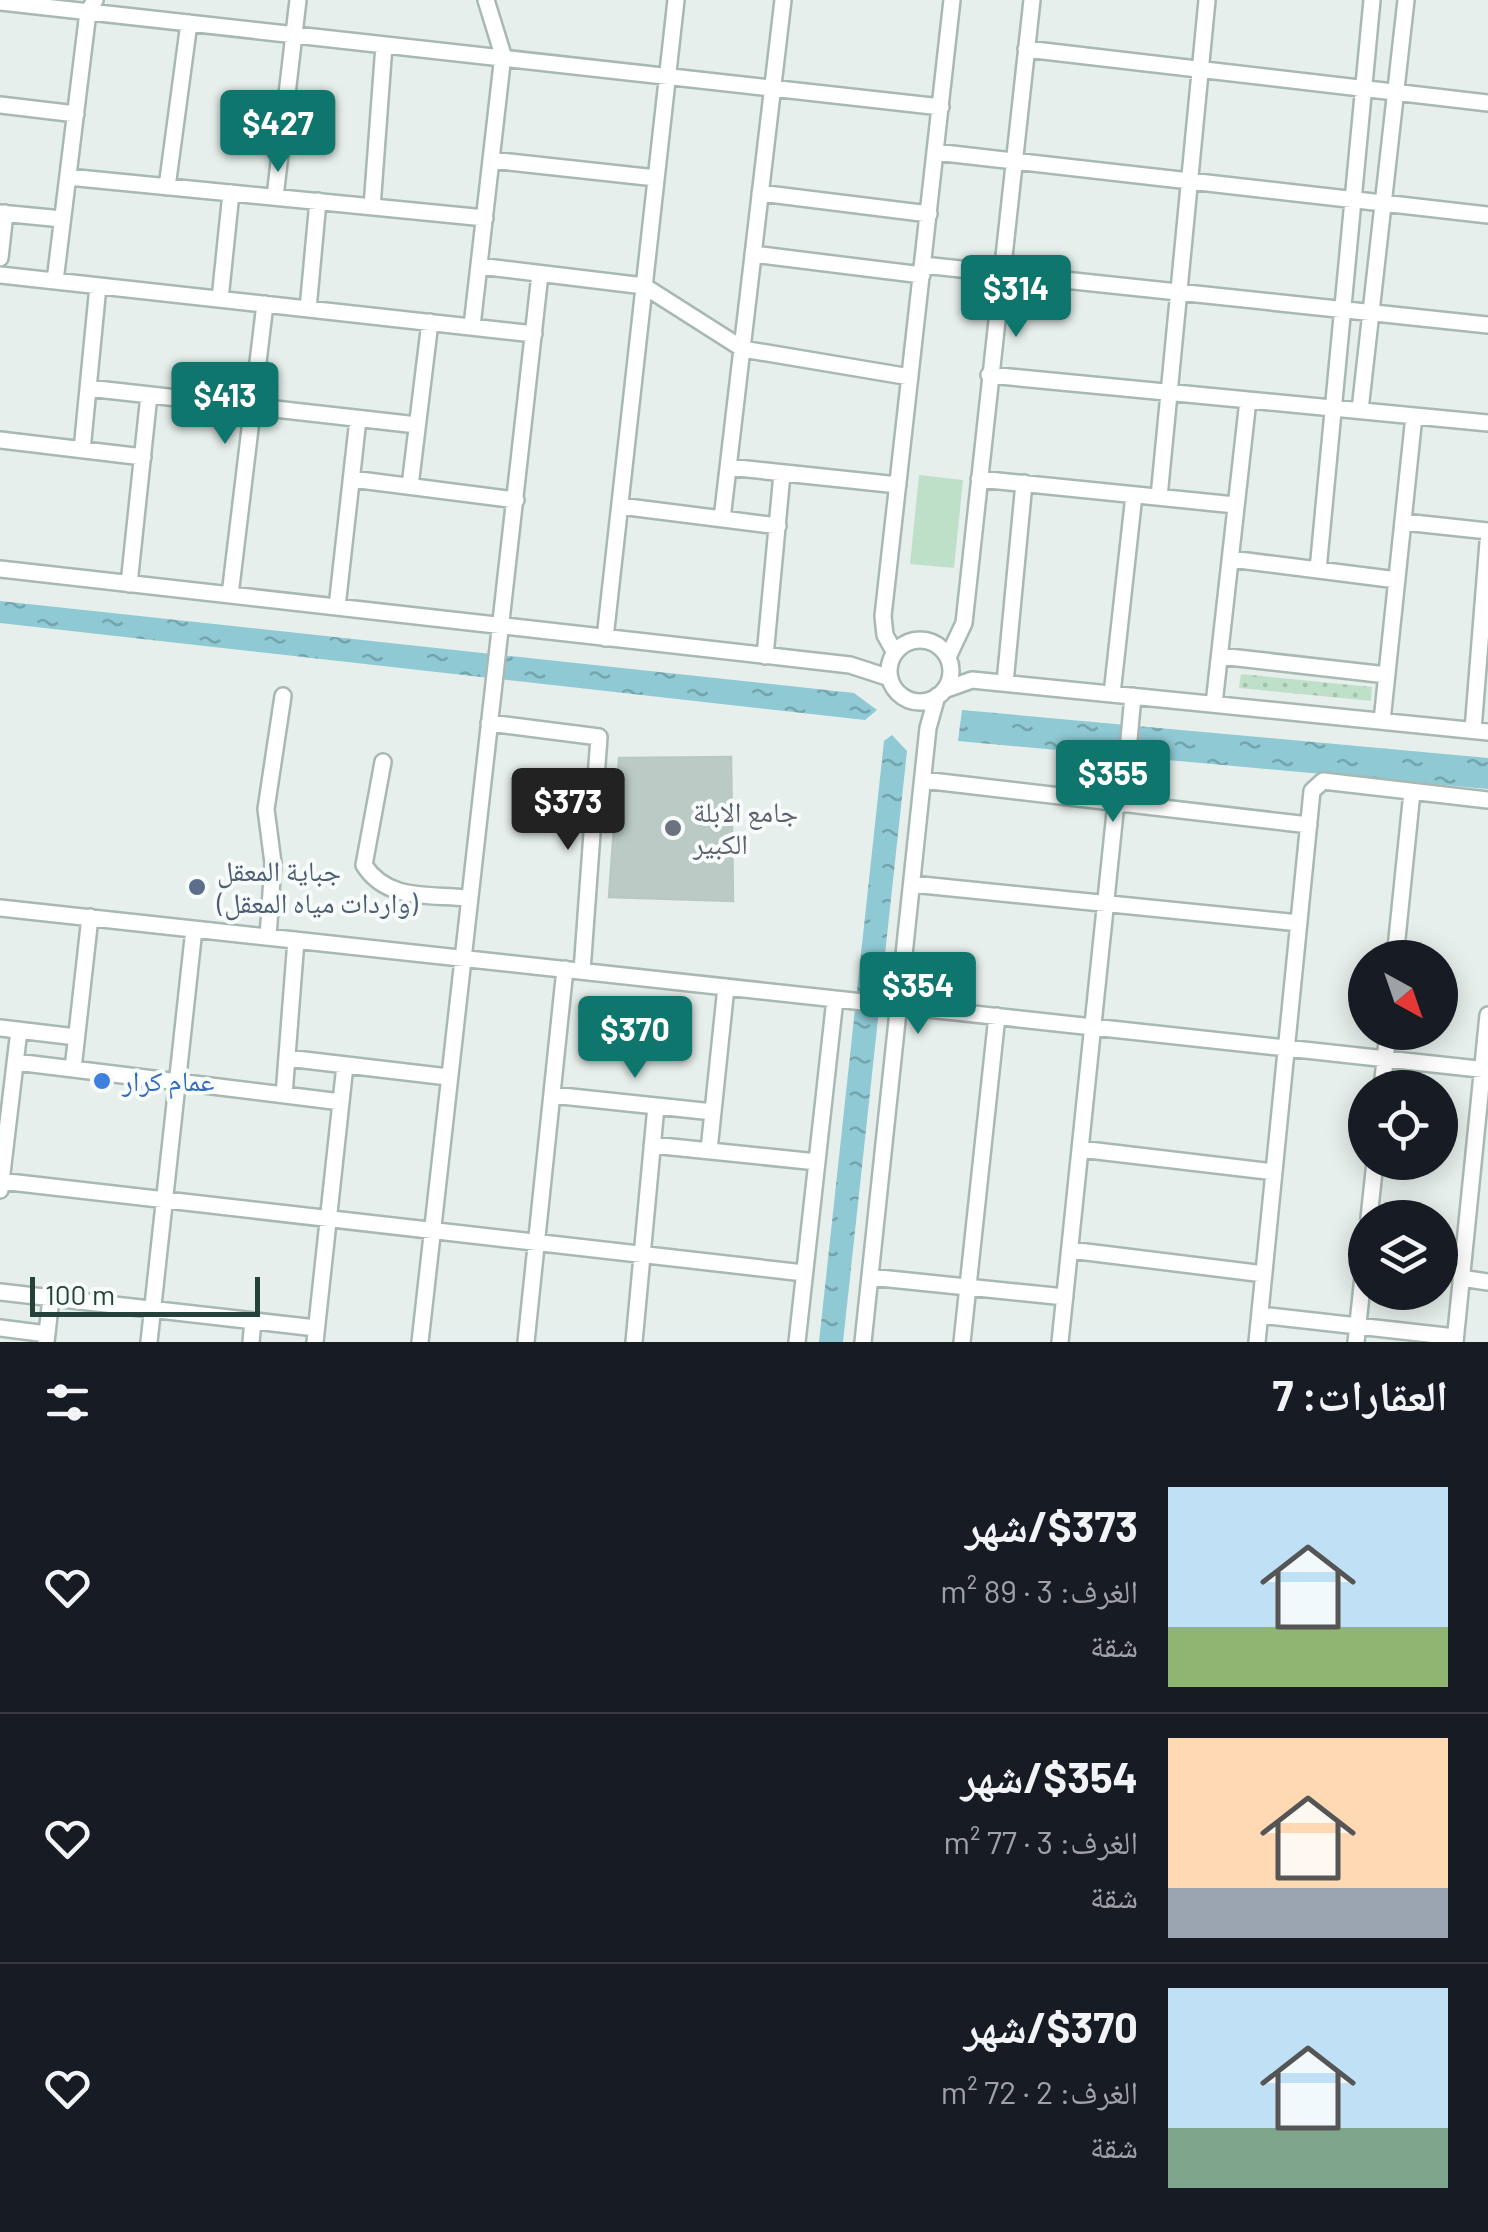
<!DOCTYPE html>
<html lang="ar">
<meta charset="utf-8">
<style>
body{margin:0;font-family:Barlow,"Noto Naskh Arabic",sans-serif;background:#242831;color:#f1f3f6;direction:rtl;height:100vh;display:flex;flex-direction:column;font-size:38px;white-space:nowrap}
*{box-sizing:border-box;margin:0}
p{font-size:32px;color:#9ea1a6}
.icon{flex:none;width:55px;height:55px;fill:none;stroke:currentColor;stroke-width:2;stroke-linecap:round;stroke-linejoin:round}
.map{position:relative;height:1342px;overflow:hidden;direction:ltr}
.sheet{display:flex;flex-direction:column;background:#171b24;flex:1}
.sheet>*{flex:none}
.needle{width:65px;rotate:140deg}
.buttons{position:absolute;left:1348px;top:940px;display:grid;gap:20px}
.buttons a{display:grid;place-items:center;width:110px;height:110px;border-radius:50%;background:#171b24;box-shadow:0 5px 25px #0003;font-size:50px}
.scale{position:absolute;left:30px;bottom:25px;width:230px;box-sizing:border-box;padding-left:10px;border:5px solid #24423a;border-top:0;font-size:28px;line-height:35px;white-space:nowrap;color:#24423a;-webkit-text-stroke:8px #f7fbf9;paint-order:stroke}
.price{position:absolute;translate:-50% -85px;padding:0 22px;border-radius:10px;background:#0f766e;color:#fff;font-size:32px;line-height:65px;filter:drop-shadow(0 2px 5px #0008)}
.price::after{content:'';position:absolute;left:50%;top:60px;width:30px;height:22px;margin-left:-15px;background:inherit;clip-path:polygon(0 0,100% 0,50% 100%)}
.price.on{background:#222;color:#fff}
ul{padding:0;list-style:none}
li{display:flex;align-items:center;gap:30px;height:250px;padding:0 40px}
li+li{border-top:2px solid #363941}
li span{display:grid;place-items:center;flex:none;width:280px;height:200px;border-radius:0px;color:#555}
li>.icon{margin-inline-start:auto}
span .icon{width:120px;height:120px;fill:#fffc;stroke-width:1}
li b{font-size:42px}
h2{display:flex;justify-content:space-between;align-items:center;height:120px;padding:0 40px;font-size:42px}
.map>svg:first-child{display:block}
</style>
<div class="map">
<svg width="1488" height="1342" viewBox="0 0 1488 1342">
<defs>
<pattern id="garden-dots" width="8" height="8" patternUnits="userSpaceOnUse" patternTransform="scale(2.5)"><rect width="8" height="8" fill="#bfe0c8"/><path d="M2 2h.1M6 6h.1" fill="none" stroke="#a4c1ad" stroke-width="1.8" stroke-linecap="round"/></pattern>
<pattern id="water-ripples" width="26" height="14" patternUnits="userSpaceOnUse" patternTransform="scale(2.5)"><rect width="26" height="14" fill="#8ec9d4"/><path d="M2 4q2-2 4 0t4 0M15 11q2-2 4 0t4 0" fill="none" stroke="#74a5ad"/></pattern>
</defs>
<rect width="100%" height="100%" fill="#e6efeb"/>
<path fill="#bfe0c8" d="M919,475L963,480L954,568L910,564Z"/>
<path fill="url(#garden-dots)" d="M1241,674L1372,687L1371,701L1239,688Z"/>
<path fill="url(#water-ripples)" d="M0,601L854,693L877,710L865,720L0,623Z
M962,710L1488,758V789L958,741Z
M892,735L907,751L843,1342H819L884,741Z"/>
<path fill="#bbcac4" stroke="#b8c9c2" stroke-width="2.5" d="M731,757L733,901L609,897L619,758Z"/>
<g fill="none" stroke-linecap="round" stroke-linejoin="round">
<g stroke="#a8b8b2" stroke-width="20">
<path id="minor" d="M0,2L941,107
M1026,49L1488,103
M0,105L76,114
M935,152L1488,215
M491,160L656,178
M68,177L485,218
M167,187L189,23
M760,193L929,214
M275,197L298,0
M372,207L384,45
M0,213L62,219
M753,254L922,275
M0,258L5,213
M923,265L1488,325
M479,266L644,286L743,349L910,377
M0,275L534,334
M55,281L88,12L95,0
M220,299L231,193
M308,309L318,201
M472,326L503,55L486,0
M989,375L1488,423
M88,388L417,425
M1360,410L1406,0
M0,440L143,457
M82,450L98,286
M728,467L898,485
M352,479L516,500
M979,479L1235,505
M410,486L430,322
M1159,497L1207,0
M620,506L778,526
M722,519L783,0
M1404,522L1488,531
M1231,559L1397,580
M0,569L850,665L890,678
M1318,570L1372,0
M129,584L149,395
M230,595L265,304
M337,607L358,419
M605,638L676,0
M889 671a31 31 0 1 1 62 0a31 31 0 1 1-62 0Z
M895,653L885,635L883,616L952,0
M765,656L782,474
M1220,656L1387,675
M948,657L964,623L1032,0
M1005,683L1024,483
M944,690L972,680L1488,732
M1112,694L1134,495
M1214,704L1248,400
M1382,721L1414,416
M489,723L599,737L582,971
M1473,730L1488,542
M383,762L364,865C387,901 428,894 467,898
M923,780L1309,825
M1123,804L1133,696
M912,884L1299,923
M0,908L1488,1070
M268,937L273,863L266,809L283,696
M1395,958L1412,792
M0,1028L76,1037
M287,1058L448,1077
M16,1062L341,1102
M73,1069L90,917
M1382,1088L1388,1032
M284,1095L296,940
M552,1095L713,1112
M652,1145L817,1162
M1080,1149L1274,1172
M709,1150L726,987
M0,1181L804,1273
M0,1190L19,1030
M1369,1218L1375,1162
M1070,1250L1264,1274
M870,1277L1065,1297
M1461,1278L1488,1282
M0,1292L316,1328
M1260,1315L1455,1337
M0,1328L47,1334
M46,1342L51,1298
M149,1342L194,929
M251,1342L253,1321
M315,1342L345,1065
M420,1342L540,274
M526,1342L565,969
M634,1342L656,1106
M797,1342L835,999
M863,1342L928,728L937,696
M962,1342L997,1016
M1060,1342L1116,803
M1257,1342L1312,791L1323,781L1488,800
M1356,1342L1365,1258
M1455,1342L1488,1015"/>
</g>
<use href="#minor" stroke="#fff" stroke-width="15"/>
</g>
<circle fill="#6b7280" stroke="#f7fbf9" stroke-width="4" cx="673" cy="828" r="10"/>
<circle fill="#5c6f8a" stroke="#f7fbf9" stroke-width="4" cx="197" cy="887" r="10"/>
<circle fill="#3f7fe0" stroke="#f7fbf9" stroke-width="4" cx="102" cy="1081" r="10"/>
<g text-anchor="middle" stroke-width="8" stroke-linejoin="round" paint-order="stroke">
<g font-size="28" fill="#5b616d" stroke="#f7fbf9" text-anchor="start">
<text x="693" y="822">جامع الابلة<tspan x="693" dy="32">الكبير</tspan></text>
</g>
<g font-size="28" fill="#4e5e75" stroke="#f7fbf9" text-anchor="start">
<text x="217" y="881">جباية المعقل<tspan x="217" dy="32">(واردات مياه المعقل)</tspan></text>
</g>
<g font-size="28" fill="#366cbe" stroke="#f7fbf9" text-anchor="start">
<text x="122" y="1091">عمام كرار</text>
</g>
</g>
</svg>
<div class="buttons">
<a><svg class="needle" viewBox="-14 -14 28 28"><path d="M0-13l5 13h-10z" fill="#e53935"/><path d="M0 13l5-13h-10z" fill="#9ea1a6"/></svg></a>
<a><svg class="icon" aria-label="locate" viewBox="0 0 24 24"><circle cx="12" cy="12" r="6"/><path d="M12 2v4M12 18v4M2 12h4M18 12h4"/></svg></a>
<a><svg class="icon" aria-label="layers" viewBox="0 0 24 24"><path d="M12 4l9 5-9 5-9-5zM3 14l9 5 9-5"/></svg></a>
</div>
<div class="scale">100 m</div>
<b class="price" style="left:278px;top:175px">$427</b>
<b class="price" style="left:1016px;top:340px">$314</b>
<b class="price" style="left:225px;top:447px">$413</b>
<b class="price" style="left:1113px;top:825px">$355</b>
<b class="price on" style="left:568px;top:853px">$373</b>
<b class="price" style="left:918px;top:1037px">$354</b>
<b class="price" style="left:635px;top:1081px">$370</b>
</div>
<section class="sheet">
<h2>العقارات: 7<svg class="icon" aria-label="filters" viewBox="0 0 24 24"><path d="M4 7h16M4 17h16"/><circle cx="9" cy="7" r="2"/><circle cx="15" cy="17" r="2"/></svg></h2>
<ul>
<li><span style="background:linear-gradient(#bfe0f5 70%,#8fb573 0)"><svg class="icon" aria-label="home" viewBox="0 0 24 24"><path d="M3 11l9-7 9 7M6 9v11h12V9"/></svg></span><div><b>$373/شهر</b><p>الغرف: 3 · 89 m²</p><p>شقة</p></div><svg class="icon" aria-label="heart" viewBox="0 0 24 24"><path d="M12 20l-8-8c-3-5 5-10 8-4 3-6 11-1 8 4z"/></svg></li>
<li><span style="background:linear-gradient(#ffd9b3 75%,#9aa5b1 0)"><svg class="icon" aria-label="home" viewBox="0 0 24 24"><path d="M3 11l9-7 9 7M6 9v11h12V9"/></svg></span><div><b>$354/شهر</b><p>الغرف: 3 · 77 m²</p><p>شقة</p></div><svg class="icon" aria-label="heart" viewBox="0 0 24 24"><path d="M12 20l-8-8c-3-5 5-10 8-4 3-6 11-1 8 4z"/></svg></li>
<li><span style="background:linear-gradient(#bfe0f5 70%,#7fa58c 0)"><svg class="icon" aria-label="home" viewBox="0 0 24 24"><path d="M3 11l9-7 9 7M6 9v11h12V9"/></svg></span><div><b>$370/شهر</b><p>الغرف: 2 · 72 m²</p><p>شقة</p></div><svg class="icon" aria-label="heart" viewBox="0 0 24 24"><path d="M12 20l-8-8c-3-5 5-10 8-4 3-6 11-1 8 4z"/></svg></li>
</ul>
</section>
